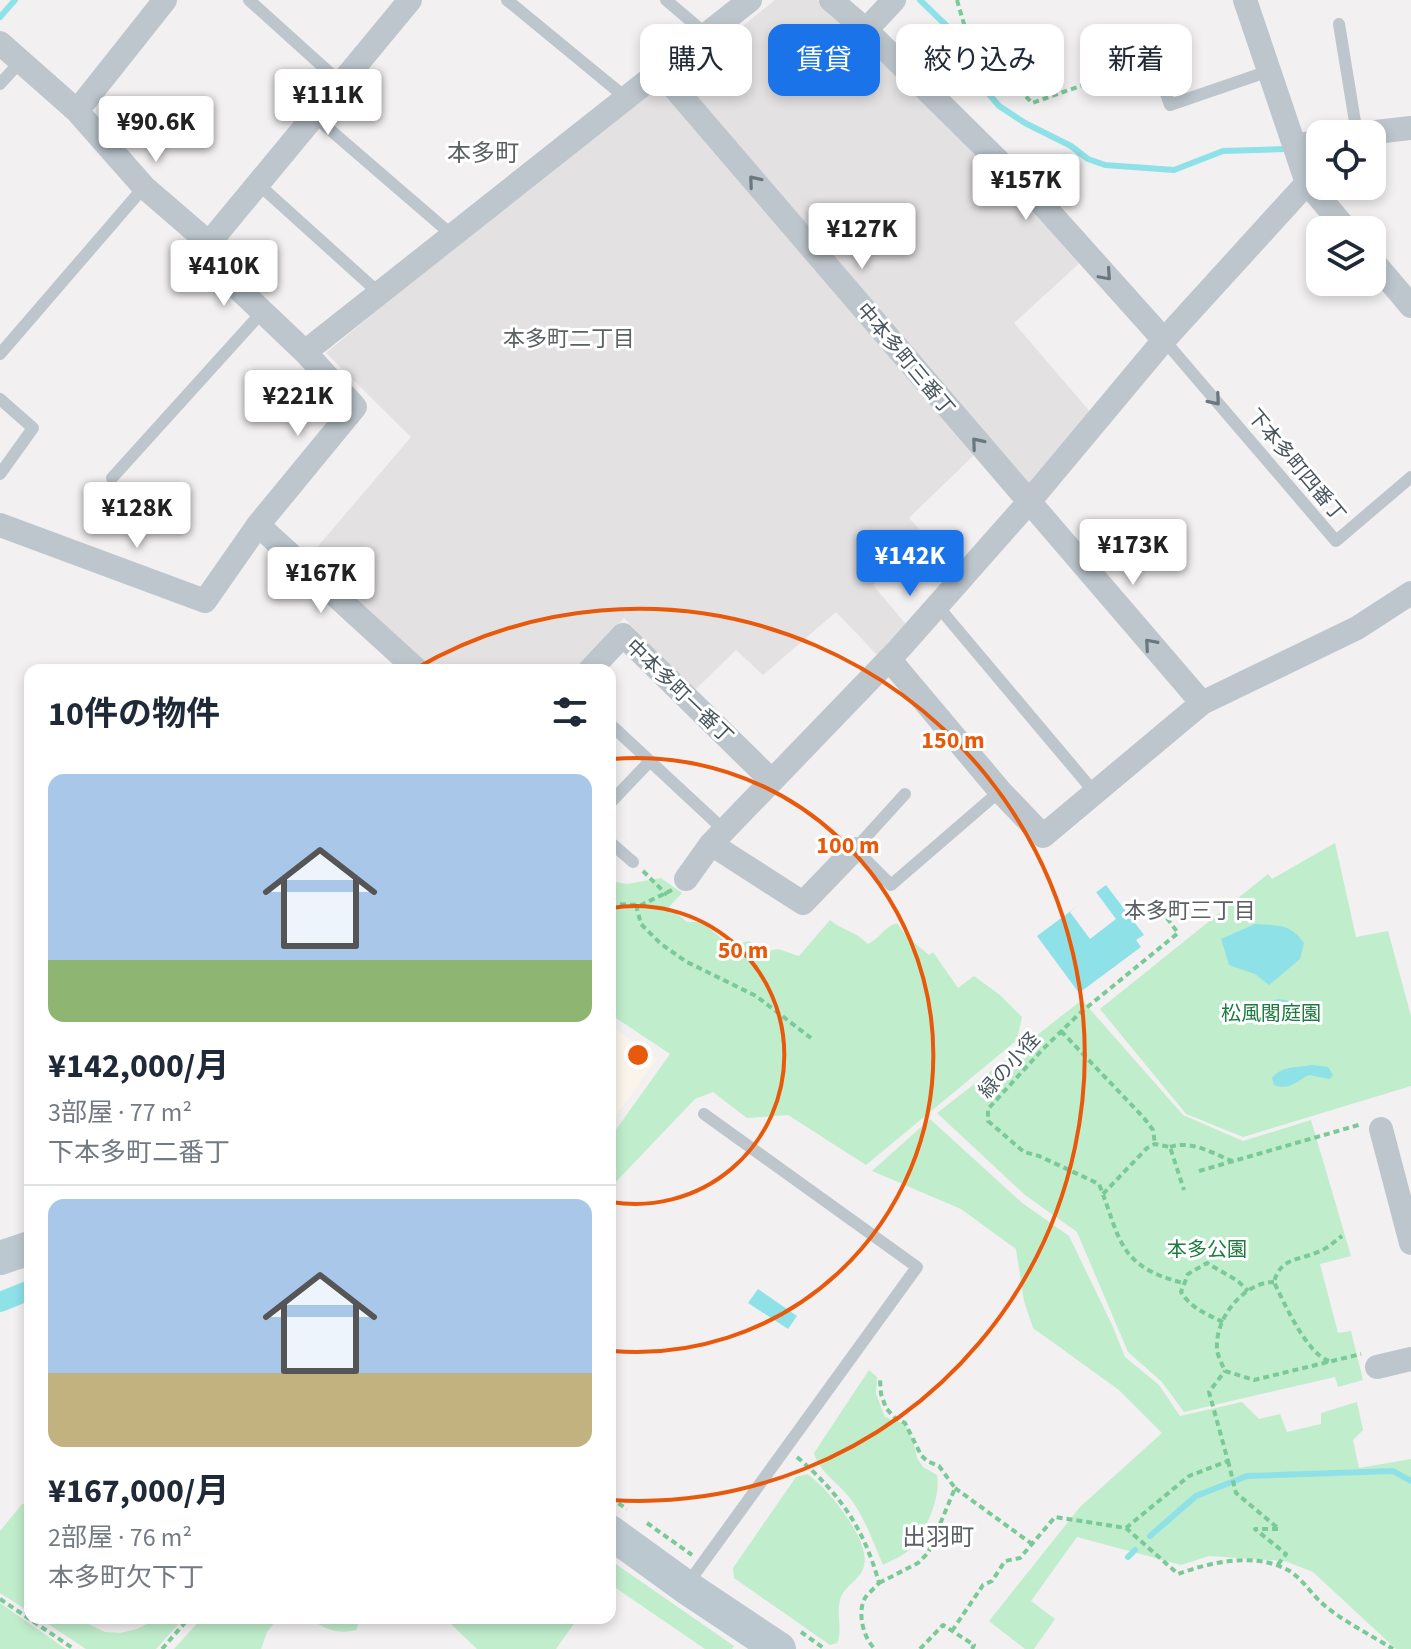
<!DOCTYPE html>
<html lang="ja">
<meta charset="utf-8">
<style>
body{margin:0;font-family:"Source Sans 3","Noto Sans JP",sans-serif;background:#f6f6f7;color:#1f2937;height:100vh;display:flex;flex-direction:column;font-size:30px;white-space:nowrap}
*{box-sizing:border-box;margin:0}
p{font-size:26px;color:#747a83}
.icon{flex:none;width:44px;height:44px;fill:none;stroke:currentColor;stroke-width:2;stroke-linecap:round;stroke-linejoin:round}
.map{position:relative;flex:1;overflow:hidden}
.side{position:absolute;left:24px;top:664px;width:592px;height:960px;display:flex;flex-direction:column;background:#fff;border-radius:16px;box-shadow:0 4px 12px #0003}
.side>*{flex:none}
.banner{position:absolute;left:640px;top:24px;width:650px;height:72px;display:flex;gap:16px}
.controls{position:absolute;left:1306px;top:120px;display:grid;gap:16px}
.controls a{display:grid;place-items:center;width:80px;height:80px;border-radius:16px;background:#fff;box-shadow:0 4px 12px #0003;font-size:40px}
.price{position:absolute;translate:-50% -68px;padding:0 18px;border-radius:8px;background:#fff;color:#222;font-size:26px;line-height:52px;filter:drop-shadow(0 2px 4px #0008)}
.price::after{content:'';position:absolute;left:50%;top:48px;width:24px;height:18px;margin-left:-12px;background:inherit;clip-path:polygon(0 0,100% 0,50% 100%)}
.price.selected{background:#1a73e8;color:#fff}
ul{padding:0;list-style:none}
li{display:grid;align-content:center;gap:16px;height:424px;padding:0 24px}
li+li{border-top:2px solid #e0e1e3}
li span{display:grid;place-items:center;height:248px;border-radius:16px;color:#555}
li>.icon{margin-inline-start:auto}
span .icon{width:144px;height:144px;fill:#fffc;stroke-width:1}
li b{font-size:34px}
h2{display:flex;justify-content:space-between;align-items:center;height:96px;padding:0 24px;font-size:34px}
.tag{padding:0 28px;border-radius:16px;background:#fff;box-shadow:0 4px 12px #0003;font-size:28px;line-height:72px}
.tag.selected{background:#1a73e8;color:#fff}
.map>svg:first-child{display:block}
</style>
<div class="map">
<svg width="1411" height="1649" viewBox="0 0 1411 1649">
<rect width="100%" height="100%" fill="#f2f0f0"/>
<path fill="#fbf4ea" d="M610,1025L657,1059L610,1124Z"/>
<path fill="#e3e1e1" d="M775,0H818L946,117L1083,260L1014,323L1091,413L1027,490L680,82V76Z
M657,80L976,453L909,518L925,535L873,585L909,628L880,658L836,612L763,675L736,650L695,690L624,618L574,670H429L308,558L411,437L326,353L631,98Z"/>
<path fill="#c0edcc" d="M1335,843L1356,937L1388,931L1411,1016V1086L1243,1137L1186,1114L1100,1009L1268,874L1272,879Z
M661,878L682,893L669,907L687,922H702L729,945L749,941L764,952L778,949L799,956L830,920C845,932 852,929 868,944C879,939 884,927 897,923L906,936L929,955L933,952L958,988L974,976L1000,995L1022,1017L1017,1040L866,1165L788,1115L747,1118L713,1092L695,1099L610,1188V1138L670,1054L610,1014V881L627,884Z
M1082,1000L1183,1115L1243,1141L1311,1120L1351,1256L1320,1264L1338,1333L1351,1331L1363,1380L1338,1387L1335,1377L1184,1412L1162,1382L1128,1352L1077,1232L1025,1195L937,1113Z
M930,1119L1021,1202L1069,1236L1113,1327L1125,1357L1159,1385L1180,1416L1242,1402L1259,1419L1280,1414L1287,1432L1321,1424V1413L1357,1402L1363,1430L1353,1440L1359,1468L1411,1459V1649H1396L1313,1572L1285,1561L1209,1556L1181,1565L1077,1537L1031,1601L1055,1619L1034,1649H1025L989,1621L1080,1507L1162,1433L1119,1390L1033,1328L1024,1301L1016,1249L961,1209L872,1171Z
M869,1370L877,1377L876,1394L885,1417L905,1424L913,1440L917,1458L923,1467L937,1475C941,1498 926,1531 911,1548C904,1556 892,1560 883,1565C873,1542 865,1517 849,1497C838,1483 818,1470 814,1453Z
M807,1474C827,1487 871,1540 864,1566C860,1581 844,1585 840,1600C836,1615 843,1630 837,1643L830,1645L734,1578L733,1568L796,1477Z
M22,1504H30V1612L0,1593V1531Z
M610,1560L734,1646L732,1649H705L610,1584Z
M0,1603L66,1649H0Z
M39,1618H76L105,1632L120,1633L137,1629L159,1618H184L156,1649H86Z
M202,1618H278L267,1632L261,1649H174Z
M309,1618H361L356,1630C337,1635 325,1629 309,1618Z
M454,1618L463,1619L578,1618L556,1649H477L450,1623Z"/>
<path fill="#8fe1e8" d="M1106,885L1144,935L1136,940L1141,947L1079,993L1037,936Z
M1255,924C1278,926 1290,923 1304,943L1300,959L1269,985L1255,974L1229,965L1221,939Z
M1278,999L1292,1001L1312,1011L1303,1014L1304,1019L1288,1010L1272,1014L1265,1010V1005Z
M1312,1065L1328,1067L1333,1075L1330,1079L1309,1075C1297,1081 1289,1091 1274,1085L1272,1078C1282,1065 1298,1068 1312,1065Z
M758,1289L797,1316L788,1329L748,1303Z"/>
<path fill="#f2f0f0" d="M1093,892H1096L1116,919L1090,939L1070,912Z"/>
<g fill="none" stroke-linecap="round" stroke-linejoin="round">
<path stroke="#8fe1e8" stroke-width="6" d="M920,0L951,30L977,80L999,106L1025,123L1071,146L1088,159L1105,165L1174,170L1223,151L1286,149
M0,17L15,0
M1150,1536L1196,1496L1247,1476L1393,1471L1411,1481
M1128,1557L1135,1550"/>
<path stroke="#8fe1e8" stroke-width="20" d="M0,1302L30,1290"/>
<path stroke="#7aca98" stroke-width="4" stroke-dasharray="6 4" stroke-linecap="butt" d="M957,0L964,24L994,91L1012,81L1032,103L1140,65
M643,871L667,895
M610,904L641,905L672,890
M636,905L641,924L660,943L685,961L756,996L811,1038
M1167,918L1178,933L1080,1013L1042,1050L988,1109V1121L1024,1152L1039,1156L1099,1184C1121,1239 1117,1266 1183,1283
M1061,1031L1144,1118L1153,1130L1155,1144
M1170,1147C1192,1140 1212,1153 1232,1161
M1199,1171L1362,1124
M1103,1194L1147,1148L1155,1144L1170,1147L1184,1190
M1274,1282C1244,1282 1215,1318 1217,1348C1217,1355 1222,1364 1225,1371L1254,1380L1361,1354
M1223,1322C1206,1314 1191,1308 1181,1292L1188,1274L1207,1263L1238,1281L1248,1291
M1329,1361C1307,1354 1284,1303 1274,1282C1281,1256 1300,1261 1320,1251C1328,1248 1335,1241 1342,1236
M797,1457C840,1494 864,1528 879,1583C875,1588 868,1593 865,1598C857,1612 863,1638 875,1649
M1228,1461L1236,1493L1279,1529H1255L1286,1554L1276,1567
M955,1488L1032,1544
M610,1498L627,1509
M647,1523L692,1555
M1126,1528L1189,1476L1228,1461L1209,1392L1225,1371
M879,1583L918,1563L928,1553L955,1488L939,1466L927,1461L921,1455L905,1423L895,1418L886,1408L881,1394L880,1380
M0,1599L74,1649
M952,1631L983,1585L992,1581L1005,1561L1020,1558L1055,1517L1126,1528L1178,1574C1211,1562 1254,1552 1288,1570C1303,1579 1311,1594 1324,1605C1344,1622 1371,1635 1393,1649
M801,1632L825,1649
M162,1649L189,1618
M920,1649L943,1625L974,1645L972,1649"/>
<path stroke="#bcc6cc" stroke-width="12" d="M249,0L341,83
M507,0L625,97
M666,0L706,34
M1339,24L1357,134
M1154,60L1170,105L1269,71
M0,84L20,62
M314,116L452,235
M257,183L379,293
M1164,340L1336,541L1411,477
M0,354L144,187
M0,399L33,428L0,474
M112,478L263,311
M936,604L1095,793
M610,724L724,830
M905,794L855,849L891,885L1000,791
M610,803L650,761
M610,842L633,862
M686,1586L917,1267L704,1114"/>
<path stroke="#bcc6cc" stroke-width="24" d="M831,0L866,30L1044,206L1164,340
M1245,0L1307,183L1347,230
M866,30L894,0
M0,43L77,111L144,187L209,243
M659,70L1202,703
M77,111L165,0
M1358,134L1411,128
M1295,146L1320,141
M1372,260L1411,306
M305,352L750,0
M0,525L205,601L258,525L355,407L305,352L205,257L209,243L410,0
M258,525L417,670
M889,659L1000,791L1043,836L1202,703L1357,628L1411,593
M590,670L623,635L771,780
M711,844L803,903L855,849
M686,879L711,844L899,649L1028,503L1164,340L1307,183
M1381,1129L1411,1243
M1377,1367L1411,1359"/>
<path stroke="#bcc8d0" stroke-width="34" d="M0,1258L30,1248
M610,1532L686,1587L779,1649"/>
</g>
<defs><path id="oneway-chevron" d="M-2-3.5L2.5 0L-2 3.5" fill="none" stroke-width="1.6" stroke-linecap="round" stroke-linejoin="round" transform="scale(2)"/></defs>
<g stroke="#6b777e">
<use href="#oneway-chevron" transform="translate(754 181) rotate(-130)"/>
<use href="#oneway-chevron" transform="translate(1106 275) rotate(48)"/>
<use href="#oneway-chevron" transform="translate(1215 400) rotate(50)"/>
<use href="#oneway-chevron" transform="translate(977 443) rotate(-130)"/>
<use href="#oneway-chevron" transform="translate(1150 644) rotate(-131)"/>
</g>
<g fill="none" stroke="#e8590c" stroke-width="4">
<path d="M611 908A149 149 0 1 1 611 1202"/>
<path d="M612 759A297 297 0 1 1 612 1351"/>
<path d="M415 669A446 446 0 1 1 611 1500"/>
</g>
<g text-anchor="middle" stroke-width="6" stroke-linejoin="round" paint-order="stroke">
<g font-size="20" fill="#48555c" stroke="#fff">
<text transform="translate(906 359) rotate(50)" y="7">中本多町三番丁</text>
<text transform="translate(1297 465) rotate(50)" y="7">下本多町四番丁</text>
<text transform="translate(680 691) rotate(44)" y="7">中本多町一番丁</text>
<text transform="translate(1009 1065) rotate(-48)" y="7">緑の小径</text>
</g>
<g font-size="20" fill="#1c7b3f" stroke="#fff">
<text x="1271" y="1020">松風閣庭園</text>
<text x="1207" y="1256">本多公園</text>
</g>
<g font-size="22" fill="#5c6164" stroke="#fff">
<text x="569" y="346">本多町二丁目</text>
<text x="1190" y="918">本多町三丁目</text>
</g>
<g font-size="24" fill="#5c6164" stroke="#fff">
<text x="483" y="161">本多町</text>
<text x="938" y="1545">出羽町</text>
</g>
</g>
<circle cx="638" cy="1055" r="12" fill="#e8590c" stroke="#fff" stroke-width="4"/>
<g font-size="24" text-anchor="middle" font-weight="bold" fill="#e8590c" stroke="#fff" stroke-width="6" stroke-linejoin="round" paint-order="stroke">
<text x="953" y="748">150 m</text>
<text x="848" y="853">100 m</text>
<text x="743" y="958">50 m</text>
</g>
</svg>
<div class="controls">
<a><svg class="icon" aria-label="locate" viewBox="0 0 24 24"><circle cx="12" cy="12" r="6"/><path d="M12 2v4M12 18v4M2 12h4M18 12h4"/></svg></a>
<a><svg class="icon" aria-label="layers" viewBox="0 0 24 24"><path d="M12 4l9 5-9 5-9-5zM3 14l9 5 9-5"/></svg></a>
</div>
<b class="price" style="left:328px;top:137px">¥111K</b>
<b class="price" style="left:156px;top:164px">¥90.6K</b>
<b class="price" style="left:1026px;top:222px">¥157K</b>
<b class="price" style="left:862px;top:271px">¥127K</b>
<b class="price" style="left:224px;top:308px">¥410K</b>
<b class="price" style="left:298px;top:438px">¥221K</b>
<b class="price" style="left:137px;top:550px">¥128K</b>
<b class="price" style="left:1133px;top:587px">¥173K</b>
<b class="price selected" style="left:910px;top:598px">¥142K</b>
<b class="price" style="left:321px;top:615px">¥167K</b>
<div class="banner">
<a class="tag">購入</a>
<a class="tag selected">賃貸</a>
<a class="tag">絞り込み</a>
<a class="tag">新着</a>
</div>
<section class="side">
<h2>10件の物件<svg class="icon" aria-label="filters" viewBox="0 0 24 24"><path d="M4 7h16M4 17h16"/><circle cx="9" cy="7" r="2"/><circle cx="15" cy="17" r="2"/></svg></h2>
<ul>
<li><span style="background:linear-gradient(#a9c7e8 75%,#8fb573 0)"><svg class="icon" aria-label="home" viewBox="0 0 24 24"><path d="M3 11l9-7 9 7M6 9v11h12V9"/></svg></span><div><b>¥142,000/月</b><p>3部屋 · 77 m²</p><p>下本多町二番丁</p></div></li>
<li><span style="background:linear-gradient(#a9c7e8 70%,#c2b280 0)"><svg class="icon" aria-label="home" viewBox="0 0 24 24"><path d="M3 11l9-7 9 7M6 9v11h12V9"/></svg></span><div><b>¥167,000/月</b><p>2部屋 · 76 m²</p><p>本多町欠下丁</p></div></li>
</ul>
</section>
</div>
